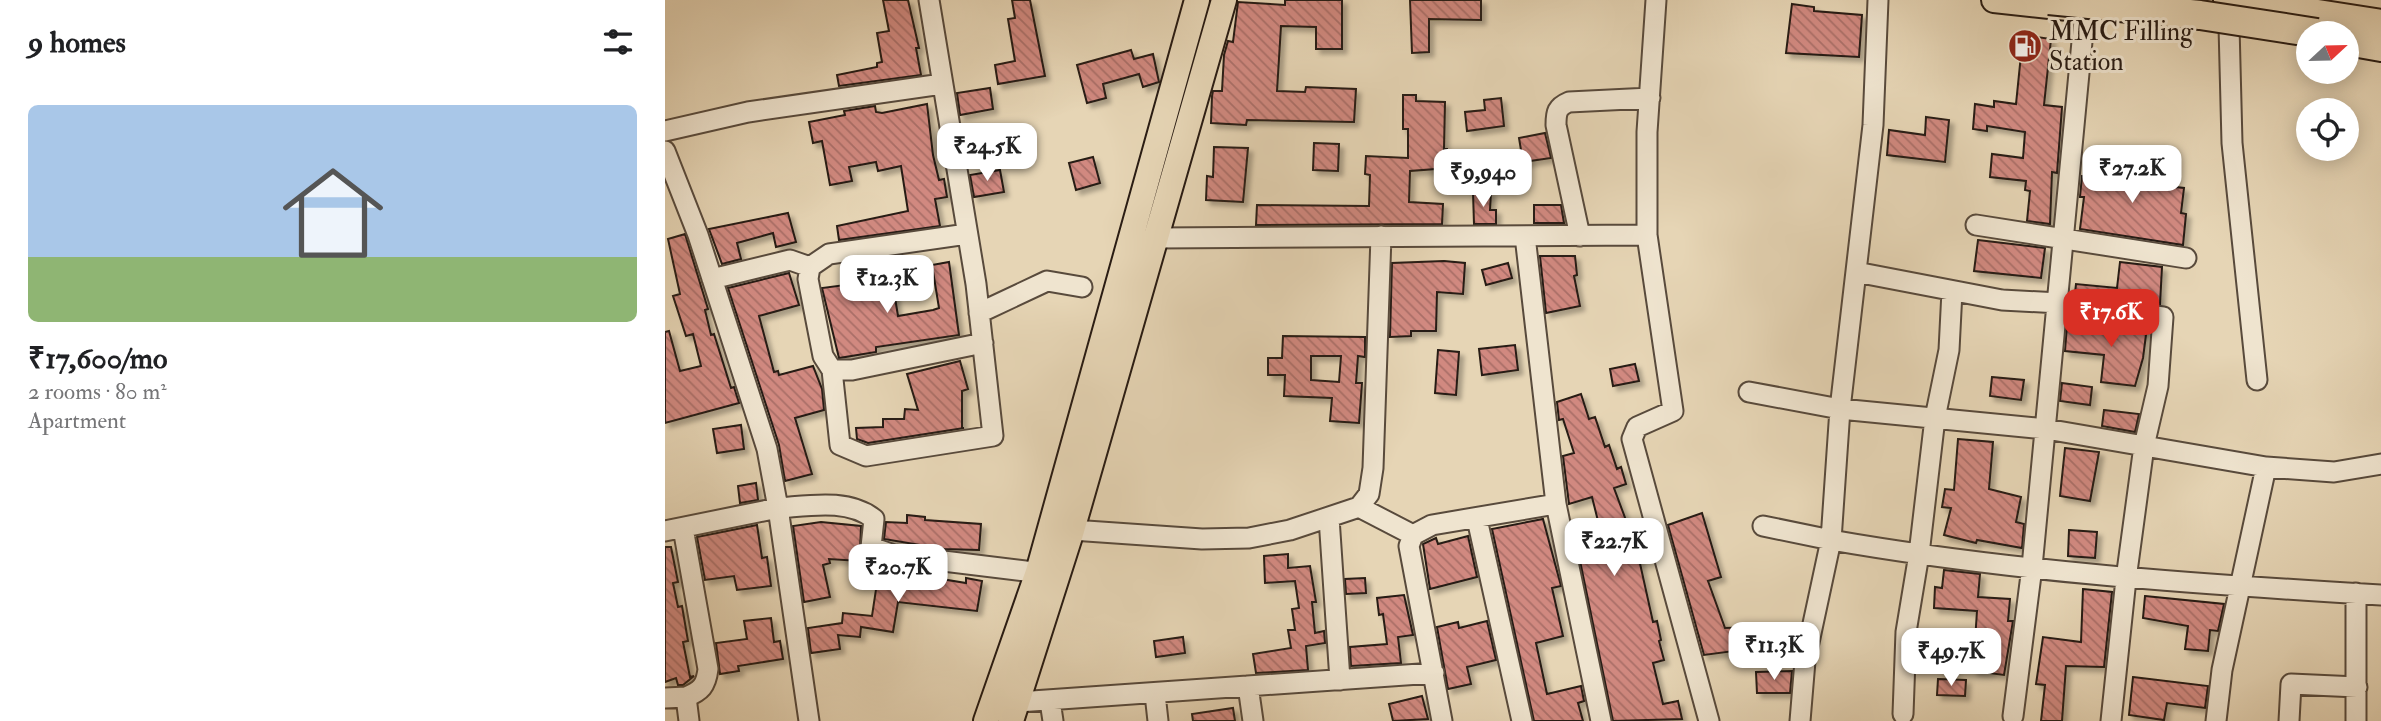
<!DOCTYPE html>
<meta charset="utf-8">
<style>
body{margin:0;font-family:"IM FELL Double Pica",serif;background:#f6f6f6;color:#202124;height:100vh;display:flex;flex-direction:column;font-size:26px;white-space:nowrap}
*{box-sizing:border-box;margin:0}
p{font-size:23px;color:#757577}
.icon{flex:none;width:38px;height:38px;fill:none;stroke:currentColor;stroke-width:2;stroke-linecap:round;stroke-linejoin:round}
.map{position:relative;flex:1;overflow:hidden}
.sheet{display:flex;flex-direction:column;background:#fff;width:665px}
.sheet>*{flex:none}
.needle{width:46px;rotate:68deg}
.fabs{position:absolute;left:1631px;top:21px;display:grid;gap:14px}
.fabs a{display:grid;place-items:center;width:63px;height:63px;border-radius:50%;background:#fff;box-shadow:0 4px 18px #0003;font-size:35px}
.price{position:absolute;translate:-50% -60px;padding:0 16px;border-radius:14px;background:#fff;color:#222;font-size:23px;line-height:46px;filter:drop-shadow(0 2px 4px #0008)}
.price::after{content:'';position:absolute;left:50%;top:42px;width:21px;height:16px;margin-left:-10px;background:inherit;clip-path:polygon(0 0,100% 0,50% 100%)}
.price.current{background:#d93025;color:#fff}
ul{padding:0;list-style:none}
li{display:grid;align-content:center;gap:14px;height:371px;padding:0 28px}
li+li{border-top:2px solid #e0e0e0}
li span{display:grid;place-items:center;height:217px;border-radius:10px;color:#555}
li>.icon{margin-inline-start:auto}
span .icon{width:126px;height:126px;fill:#fffc;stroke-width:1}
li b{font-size:30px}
h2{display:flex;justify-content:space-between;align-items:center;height:84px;padding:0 28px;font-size:30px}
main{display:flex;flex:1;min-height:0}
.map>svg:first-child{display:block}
</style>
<main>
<section class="sheet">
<h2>9 homes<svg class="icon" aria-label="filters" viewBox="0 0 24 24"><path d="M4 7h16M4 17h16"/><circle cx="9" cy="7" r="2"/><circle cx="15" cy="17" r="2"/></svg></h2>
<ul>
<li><span style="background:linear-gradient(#a9c7e8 70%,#8fb573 0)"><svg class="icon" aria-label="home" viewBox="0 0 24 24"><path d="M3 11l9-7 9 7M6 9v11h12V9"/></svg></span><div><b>₹17,600/mo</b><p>2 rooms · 80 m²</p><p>Apartment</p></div></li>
</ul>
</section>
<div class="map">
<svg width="1716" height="721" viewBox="0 0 1716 721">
<defs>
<pattern id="building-back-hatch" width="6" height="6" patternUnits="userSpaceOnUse" patternTransform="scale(1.75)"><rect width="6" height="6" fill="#d18980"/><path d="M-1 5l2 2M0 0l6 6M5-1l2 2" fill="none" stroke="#aa6f68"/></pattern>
<filter id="shadow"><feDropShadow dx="4.5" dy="4.5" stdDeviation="2" flood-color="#0004"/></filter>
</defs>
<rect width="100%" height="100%" fill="#e6d5b5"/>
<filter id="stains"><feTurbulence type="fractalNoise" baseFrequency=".00286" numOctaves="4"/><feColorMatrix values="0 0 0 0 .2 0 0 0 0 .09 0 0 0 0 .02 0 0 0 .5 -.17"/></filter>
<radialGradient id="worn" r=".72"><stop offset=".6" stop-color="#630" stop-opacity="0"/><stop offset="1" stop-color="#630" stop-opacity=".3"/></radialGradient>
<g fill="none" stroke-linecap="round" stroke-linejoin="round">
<path stroke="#96b8b0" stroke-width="16" d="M513,112L544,0"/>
</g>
<path fill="url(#building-back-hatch)" stroke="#281b13" stroke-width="2" fill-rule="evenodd" filter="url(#shadow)" d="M218,0H243L254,48H251L256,75L174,86L172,75L212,67V63L217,62L212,33L224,31Z
M347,0H365L380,76L333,84L330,65L350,61L343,19L350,18Z
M620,0H677V49H651V27L616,26L612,91L640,92L641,87L691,89L689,122L582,120L581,125L546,123L547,96L548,91H557L559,55L563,41L568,42L573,2L620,5Z
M745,0H816V20L764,19V52L747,53Z
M1127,4L1149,7V11L1197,15L1194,57L1121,53Z
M1358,35L1386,39L1379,105L1397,107L1392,173L1387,172L1385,224L1362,221L1365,191L1360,190L1361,181L1325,177L1327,154L1358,158L1360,132L1322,126V131L1308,129L1310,104L1329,107V101L1351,104Z
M466,50L469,59L488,54L494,82L478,87L474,74L438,84L441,98L422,103L412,65Z
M325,88L328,109L295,115L292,93Z
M738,95H751V101L780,102L779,149H782L784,168L745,171L744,202L778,204L777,224L591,225L592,205L704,206L705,175L700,174L701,156L743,158V129H738Z
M836,98L839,126L802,131L800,112L820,110L819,100Z
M262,104L268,155L274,180L279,179L282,197L270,199L275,226L174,240L172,226L243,211L236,166L213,171L211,162L184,167L187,181L165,185L157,141L148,143L144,122L180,115L179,111L210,106L211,112L217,113Z
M1261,117L1284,120L1280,162L1222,155L1224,130L1260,135Z
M880,133L886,158L858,162L854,138Z
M649,143L674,144L673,171L648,170Z
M549,147L583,148L578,202L541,200L542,176L548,177Z
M428,157L435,183L411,190L404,163Z
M1430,162L1484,169L1483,184L1519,188L1516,213L1521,214L1518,245L1415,229L1419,197H1415L1417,176L1428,177Z
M335,170L339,192L309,197L305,175Z
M808,192H826L825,210H831V224H809Z
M869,205H896L899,223H869Z
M123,213L131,242L111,247L108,233L72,243L76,259L57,264L44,229Z
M20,234L43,309L40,310L46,335L49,334L66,388L69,387L74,403L0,423V332L4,331L15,371L36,366L28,334L21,336L8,296L15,294L3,239Z
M1313,240L1380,248L1376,278L1309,271Z
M875,256H910L912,275L909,276L915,306L881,313Z
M779,261L800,263L798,294L772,292L771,331H746V336L725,337L727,263Z
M284,262L294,335L211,347V352L174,358L157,288L211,281L210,276L226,273L233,316L268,310L274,308L267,265Z
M1455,262L1497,267L1495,304L1410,293L1411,284L1452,288Z
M843,263L847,278L821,285L817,270Z
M124,273L134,305L94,316L109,372L113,371L114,375L148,366L157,389L159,410L130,418L147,474L120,481L114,445L63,288Z
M1431,320L1482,327L1478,358L1470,386L1436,382L1439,355L1400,351L1402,325L1430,328Z
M618,336L700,337V357L693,356L691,383H697L694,423L665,421L667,398L619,396L620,375H603V358H617ZM646,356H676L674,382L646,380Z
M850,345L853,370L817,375L814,349Z
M773,350L794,352L791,395L770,393Z
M295,361L303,389L297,391V428H299L203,443L192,439L191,428L218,427V419H239L240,409L253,410L242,374Z
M970,364L974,381L948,386L945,369Z
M1327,377L1359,380L1356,400L1325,396Z
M1397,383L1427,387L1425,405L1395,401Z
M916,394L924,419L930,417L940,447L944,445L952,469L956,467L961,484L949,488L972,550L988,622L992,621L996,640L994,641L999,660L988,663L998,704L1013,701L1017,719L948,721L914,556L940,549L927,497L904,504L898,456L909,453L898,419L894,420L892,402Z
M1439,410L1474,414L1470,432L1437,426Z
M76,425L79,449L52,453L48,429Z
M1293,439L1328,442L1324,489L1356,497L1351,522L1359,524L1357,548L1312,540L1311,543L1279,535L1286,508L1277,507L1280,489L1289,490Z
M1400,448L1434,452L1425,501L1395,496Z
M91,483L93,500L75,503L73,486Z
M1037,513L1056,577L1043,581L1060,628L1089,627L1092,648L1039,655L1003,525Z
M242,515L260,517V520L316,524L314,550L279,549L219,539L221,522L242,523Z
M878,519L896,586L887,588L898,636L871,643L882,694L916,686L919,701L913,703L918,721H869L827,529Z
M156,522L196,526L195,552L212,562L164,559L165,563L158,565L165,597L139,602L128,526Z
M92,525L97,558L102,557L106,586L72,590L69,576L40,580L32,537Z
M1404,530L1432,532L1430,558L1403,556Z
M803,536L812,577L765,589L758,544L771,538L773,544Z
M0,547H6L13,582L8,583L13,607L17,606L23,641L18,642L25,677L29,676L18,685H13L11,678L0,682Z
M623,554V568L645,566L651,602H647L650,633L659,631L660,643L641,646L643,670L591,673L588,654L626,648L623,630H630L627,609L634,608L630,581L600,583L599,556Z
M215,563L233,568L234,572L301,583V578L317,581L312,611L233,602L228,632L196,627L195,637L173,635L175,649L146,653L143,628L177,623L178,613L207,616Z
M1279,570L1315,574L1313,597L1345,599L1343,621H1348L1339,675L1308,671L1312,611L1269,608L1270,587L1277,588Z
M700,578L701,593L681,594L680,579Z
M1418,589L1447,592L1439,667L1401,666L1397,721H1376L1380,685L1371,684L1378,637L1416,642Z
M739,595L748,635L733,637L736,663L686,666L685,647L722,644L718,614L714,615L712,598Z
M1480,596L1559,604L1553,631L1545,630L1543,651L1520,649L1523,626L1478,618Z
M106,618L109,642L115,641L118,659L73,666L74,671L55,674L51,643L82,639L79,621Z
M822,621L831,660L802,667L806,684L783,689L772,627L793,622L794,628Z
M518,637L520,653L491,657L489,641Z
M1127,671L1125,693H1092L1091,672Z
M1468,677L1543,686L1540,708L1502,703L1499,720L1464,715Z
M1273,679L1301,680L1300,696L1272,695Z
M757,696L763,719L728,721L724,704Z
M568,708L570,721H528L527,714Z"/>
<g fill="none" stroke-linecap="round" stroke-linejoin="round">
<g stroke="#584a3c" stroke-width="23">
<path id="minor" d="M1213,0L1208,125L1175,409L1166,540C1348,572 1532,584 1716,595
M1564,26L1567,143L1592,380
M0,131L83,112L277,84
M0,151L33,235L102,449L113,508C143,506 183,498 209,519L206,547L229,555L385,574
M1311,225L1521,258
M302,234L164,254L145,267L143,279L158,356L167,370H187L318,343
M982,235V132L991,0
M915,236L891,125C891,112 892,107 904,102L985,98
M491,238L982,235L1008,411L972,427L967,439L1044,721
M1191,272L1337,300L1394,303L1498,317L1493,386L1479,446L1461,579L1446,721
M47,279L125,260L145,267
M314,313L382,281L417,287
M167,370L175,445L201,456L328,436L311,284L264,0
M1084,392L1175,409L1381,429L1601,467L1557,670L1551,721
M1601,467L1669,472L1716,464
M891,504L936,721
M694,507L748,535
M664,518L675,680
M812,519L857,721
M1098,526L1166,540L1140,661L1135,721
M18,528L43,669C41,686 36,691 21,697L24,721
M407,530L537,539L584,538L625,530L694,507L704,494L708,468L716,236
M0,531L113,508L144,721
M583,686L588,721
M490,694L493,721
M0,698L21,697
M385,701L388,721
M353,702L769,673
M1238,714L1241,632L1254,554L1270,418L1284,350L1287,291
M1348,716L1367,567L1420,10
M777,721L744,546L748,535L767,525L891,504L860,236
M1624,721L1626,684L1692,687
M1691,721V593"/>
</g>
<g stroke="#281b13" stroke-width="28">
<path id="major" d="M1329,0L1403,8
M1682,43L1716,49
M321,721L373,572L532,0
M346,721L407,530L559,0"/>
</g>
<g stroke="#281b13" stroke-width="32">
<path id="highway" d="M1563,0L1716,24"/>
</g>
<use href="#minor" stroke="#efe4cf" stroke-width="19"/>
<use href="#major" stroke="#e6d5b5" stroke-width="24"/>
<use href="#highway" stroke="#e6d5b5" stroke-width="28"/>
<g stroke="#281b13" stroke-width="32" stroke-linecap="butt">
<path id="highway-bridge" d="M1384,0L1535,15L1652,33"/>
</g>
<use href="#highway-bridge" stroke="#e6d5b5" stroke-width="28"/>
</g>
<defs>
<g id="fuel-disc" transform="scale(1.75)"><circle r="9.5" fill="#8f2418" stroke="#efe4cf"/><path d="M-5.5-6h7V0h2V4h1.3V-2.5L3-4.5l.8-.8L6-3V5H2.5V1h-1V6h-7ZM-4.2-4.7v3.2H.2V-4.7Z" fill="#fff"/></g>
</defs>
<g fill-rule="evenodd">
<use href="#fuel-disc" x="1360" y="46"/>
</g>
<g text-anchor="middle" stroke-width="6" stroke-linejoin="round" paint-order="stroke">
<g font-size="26" fill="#281b13" stroke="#efe4cf" text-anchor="start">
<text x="1384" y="40">MMC Filling<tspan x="1384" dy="30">Station</tspan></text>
</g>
</g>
<rect width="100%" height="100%" filter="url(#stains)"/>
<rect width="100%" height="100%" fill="url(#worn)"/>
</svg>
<div class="fabs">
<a><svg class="needle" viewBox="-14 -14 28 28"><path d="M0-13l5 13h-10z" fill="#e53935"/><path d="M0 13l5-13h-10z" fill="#757577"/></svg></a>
<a><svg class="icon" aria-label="locate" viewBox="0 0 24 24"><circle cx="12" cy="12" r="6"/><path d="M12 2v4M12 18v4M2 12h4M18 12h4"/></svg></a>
</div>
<b class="price" style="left:322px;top:183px">₹24.5K</b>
<b class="price" style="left:1467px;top:205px">₹27.2K</b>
<b class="price" style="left:818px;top:209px">₹9,940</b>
<b class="price" style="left:222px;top:315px">₹12.3K</b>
<b class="price current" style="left:1446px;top:349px">₹17.6K</b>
<b class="price" style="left:949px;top:578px">₹22.7K</b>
<b class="price" style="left:233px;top:604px">₹20.7K</b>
<b class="price" style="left:1109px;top:682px">₹11.3K</b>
<b class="price" style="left:1286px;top:688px">₹49.7K</b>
</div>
</main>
